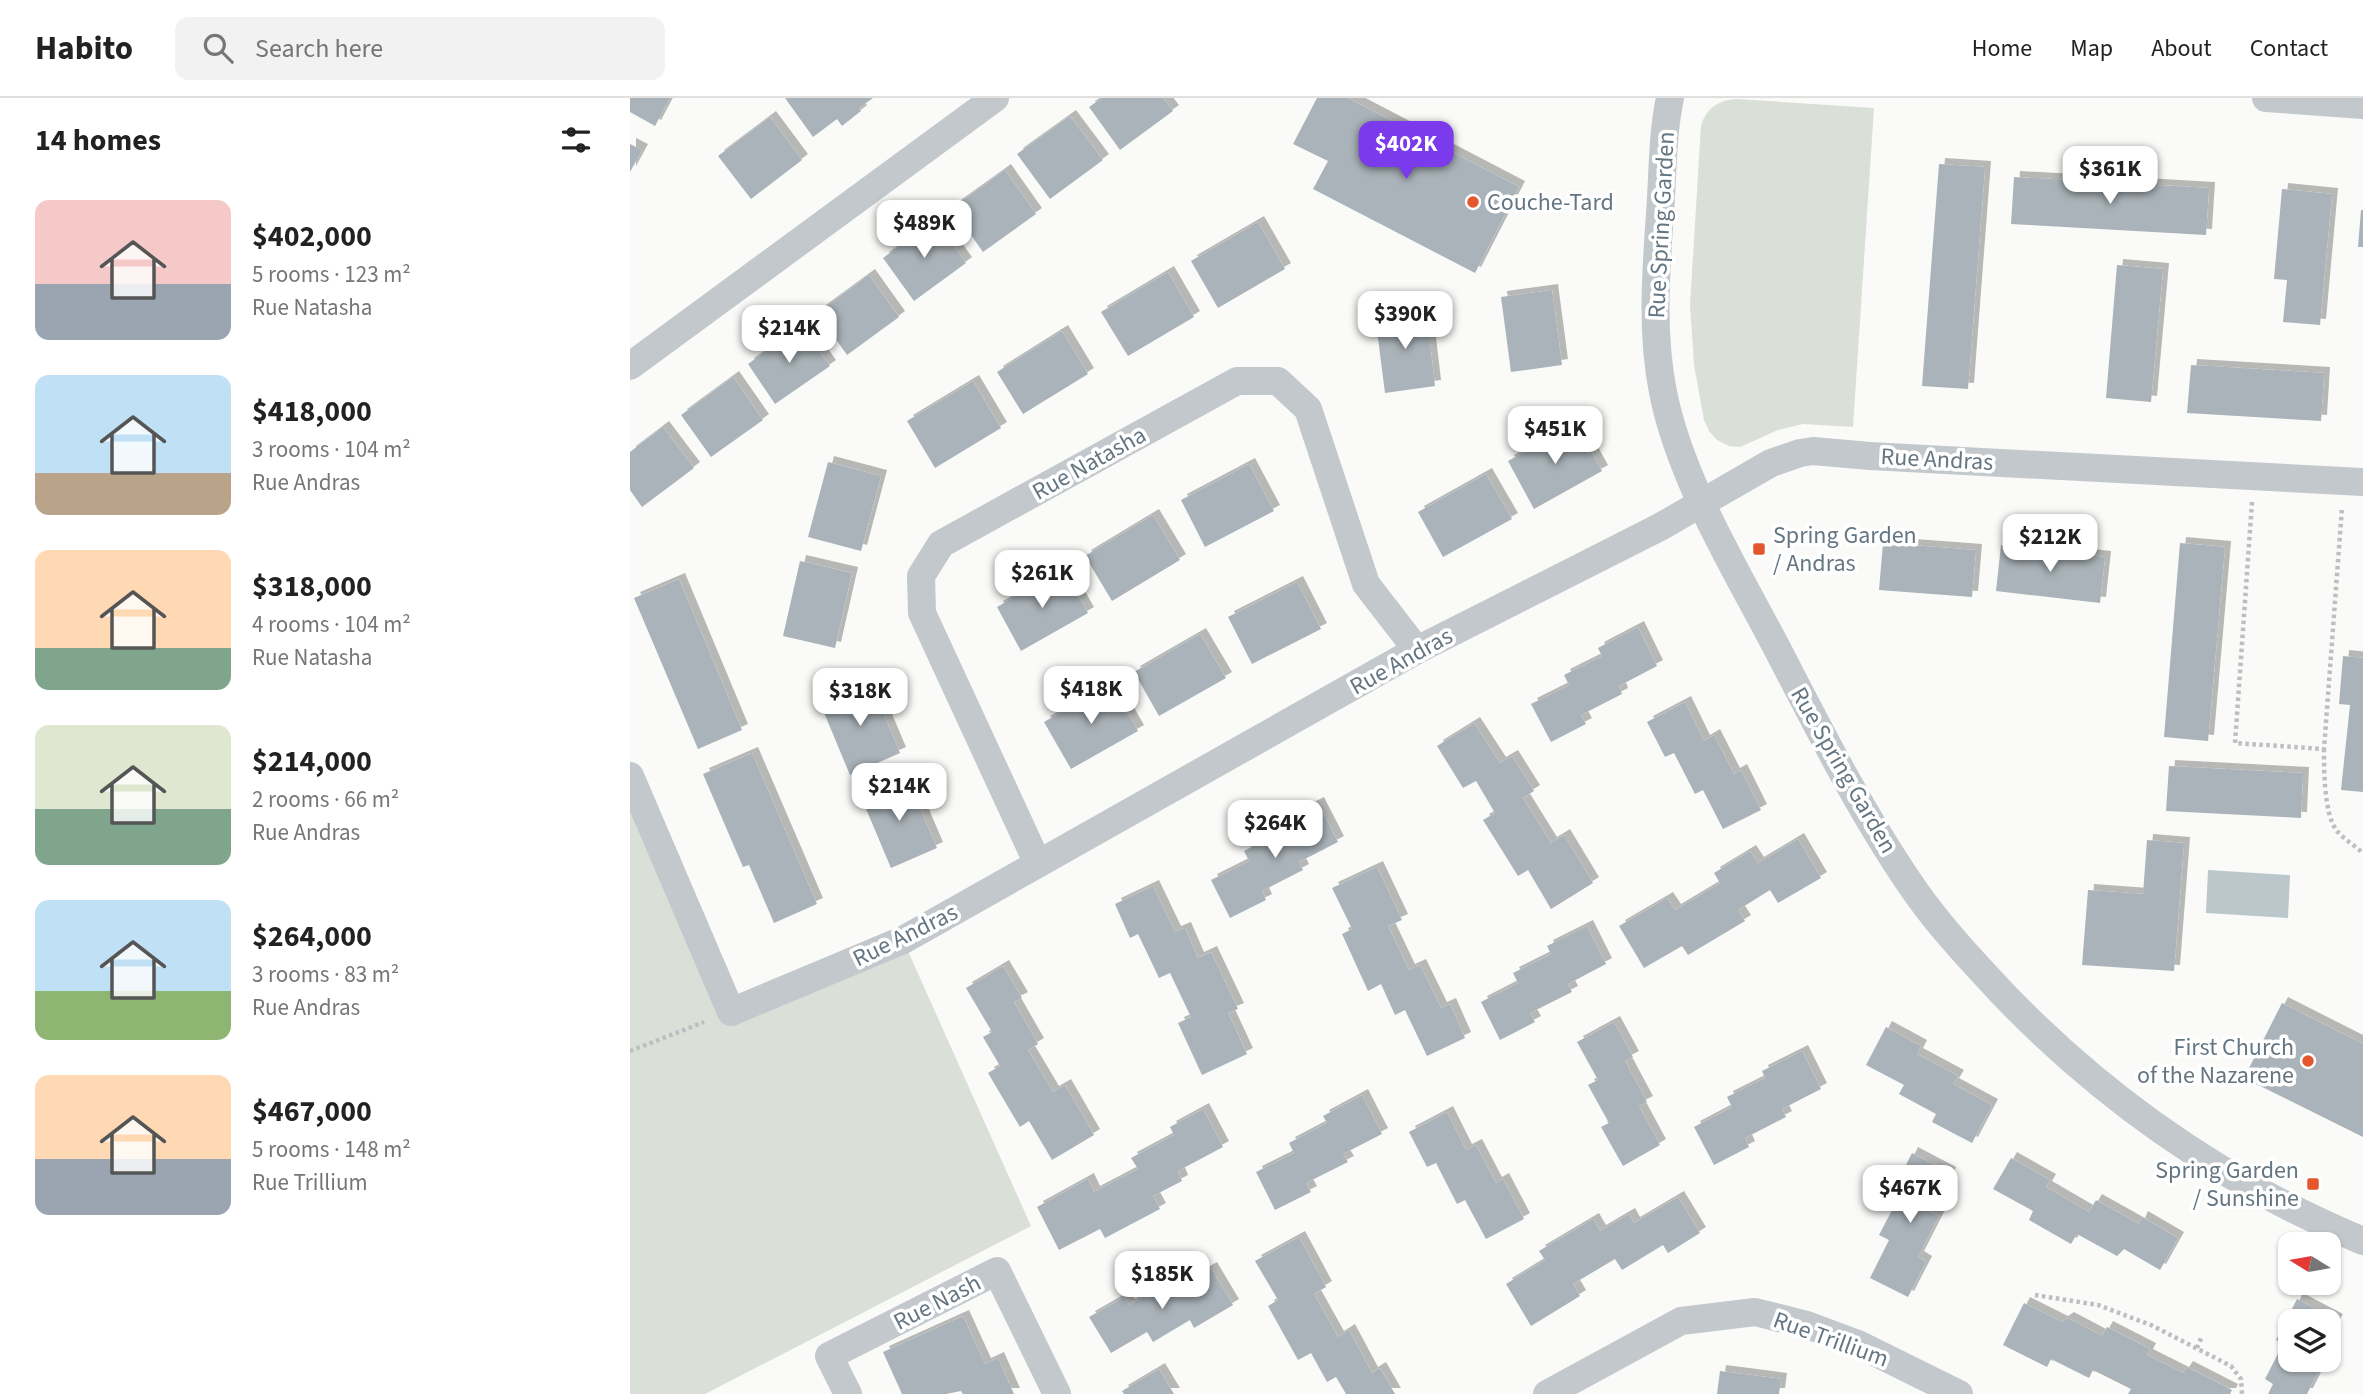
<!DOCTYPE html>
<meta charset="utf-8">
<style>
body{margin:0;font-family:"Source Sans 3",sans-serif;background:#f2f2f2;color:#222;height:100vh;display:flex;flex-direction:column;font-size:26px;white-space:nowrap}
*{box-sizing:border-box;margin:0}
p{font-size:23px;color:#767676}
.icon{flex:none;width:38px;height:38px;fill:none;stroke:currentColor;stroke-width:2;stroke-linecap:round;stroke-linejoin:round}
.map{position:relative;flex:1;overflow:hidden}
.panel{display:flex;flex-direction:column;background:#fff;width:630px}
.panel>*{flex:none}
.needle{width:46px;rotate:281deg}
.controls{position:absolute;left:1648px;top:1134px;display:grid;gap:14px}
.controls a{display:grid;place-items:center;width:63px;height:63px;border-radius:14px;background:#fff;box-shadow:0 2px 5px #0004;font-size:35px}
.price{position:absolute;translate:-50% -60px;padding:0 16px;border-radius:14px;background:#fff;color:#222;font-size:23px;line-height:46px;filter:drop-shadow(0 2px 4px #0008)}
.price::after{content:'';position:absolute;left:50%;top:42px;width:21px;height:16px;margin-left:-10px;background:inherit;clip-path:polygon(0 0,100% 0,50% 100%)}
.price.active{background:#7c3aed;color:#fff}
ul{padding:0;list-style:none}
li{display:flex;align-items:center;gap:21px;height:175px;padding:0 35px}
li span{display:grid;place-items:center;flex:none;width:196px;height:140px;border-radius:14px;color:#555}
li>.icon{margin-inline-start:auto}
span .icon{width:84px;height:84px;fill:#fffc;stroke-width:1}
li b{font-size:30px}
h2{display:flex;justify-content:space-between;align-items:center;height:84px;padding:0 35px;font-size:30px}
header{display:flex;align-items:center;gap:42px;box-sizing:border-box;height:98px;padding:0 35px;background:#fff;border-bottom:2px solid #e0e0e0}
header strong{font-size:33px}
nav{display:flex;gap:38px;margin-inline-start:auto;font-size:24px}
.search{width:490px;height:63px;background:#f2f2f2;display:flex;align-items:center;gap:18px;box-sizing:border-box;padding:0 24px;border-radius:14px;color:#767676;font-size:26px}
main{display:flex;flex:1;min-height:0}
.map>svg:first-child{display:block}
</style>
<header>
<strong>Habito</strong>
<div class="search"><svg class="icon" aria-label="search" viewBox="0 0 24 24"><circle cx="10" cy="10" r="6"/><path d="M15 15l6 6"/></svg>Search here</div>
<nav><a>Home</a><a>Map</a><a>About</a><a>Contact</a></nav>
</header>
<main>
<section class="panel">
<h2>14 homes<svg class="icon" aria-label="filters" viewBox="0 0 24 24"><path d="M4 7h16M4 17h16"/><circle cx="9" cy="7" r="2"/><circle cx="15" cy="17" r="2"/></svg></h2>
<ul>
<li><span style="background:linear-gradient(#f6c9c9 60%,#9aa5b1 0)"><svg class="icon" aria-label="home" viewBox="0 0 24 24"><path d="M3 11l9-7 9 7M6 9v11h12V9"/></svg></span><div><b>$402,000</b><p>5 rooms · 123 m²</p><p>Rue Natasha</p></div></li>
<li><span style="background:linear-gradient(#bfe0f5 70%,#b9a48a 0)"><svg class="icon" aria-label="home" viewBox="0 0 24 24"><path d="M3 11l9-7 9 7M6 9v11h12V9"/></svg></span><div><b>$418,000</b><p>3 rooms · 104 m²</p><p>Rue Andras</p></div></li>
<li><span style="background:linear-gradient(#ffd9b3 70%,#7fa58c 0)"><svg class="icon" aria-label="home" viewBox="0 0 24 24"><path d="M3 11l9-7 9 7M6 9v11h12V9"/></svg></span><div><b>$318,000</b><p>4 rooms · 104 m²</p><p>Rue Natasha</p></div></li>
<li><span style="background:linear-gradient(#dfe7d0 60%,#7fa58c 0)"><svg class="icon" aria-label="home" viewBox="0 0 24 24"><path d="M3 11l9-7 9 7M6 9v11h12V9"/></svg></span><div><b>$214,000</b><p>2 rooms · 66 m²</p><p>Rue Andras</p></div></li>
<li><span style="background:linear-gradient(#bfe0f5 65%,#8fb573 0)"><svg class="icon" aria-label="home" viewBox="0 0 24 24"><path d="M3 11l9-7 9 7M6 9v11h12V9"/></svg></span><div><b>$264,000</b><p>3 rooms · 83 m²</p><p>Rue Andras</p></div></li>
<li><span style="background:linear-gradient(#ffd9b3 60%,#9aa5b1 0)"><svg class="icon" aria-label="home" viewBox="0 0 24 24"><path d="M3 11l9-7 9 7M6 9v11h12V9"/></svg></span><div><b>$467,000</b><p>5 rooms · 148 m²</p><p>Rue Trillium</p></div></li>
</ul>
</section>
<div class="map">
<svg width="1733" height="1296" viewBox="0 0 1733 1296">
<defs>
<filter id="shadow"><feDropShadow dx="6" dy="-6" stdDeviation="0" flood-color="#0004"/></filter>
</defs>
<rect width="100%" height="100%" fill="#fafaf8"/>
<path fill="#dadfd7" d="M1107,1L1244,10L1223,329L1173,326L1148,332L1110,349L1099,348L1087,342L1079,333L1074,322L1064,267L1060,207L1071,28C1076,10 1089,2 1107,1Z
M0,678L101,914L273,842L401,1128L75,1296H0Z"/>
<path fill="#bbc7cb" d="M1578,772L1660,777L1658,820L1576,815Z"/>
<path fill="#aab3b9" filter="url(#shadow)" d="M0,0H40L25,28L0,14Z
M155,0H243L229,10L231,13L212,28L207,21L183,39Z
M472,0H533L543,13L490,52L459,9Z
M687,0H718L889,89L845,175L683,91L698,63L663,46Z
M440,18L473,62L420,101L387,56Z
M140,19L172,62L121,101L88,58Z
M0,46L12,52L0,74Z
M1309,66L1355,69L1338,291L1292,288Z
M375,72L406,116L353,154L322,110Z
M1384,79L1579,90L1576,137L1381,126Z
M1652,91L1702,96L1690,227L1653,224L1657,182L1644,181Z
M1731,112H1733V149H1728Z
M305,122L336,165L284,203L253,160Z
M628,124L655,171L588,210L561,163Z
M1487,167L1533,171L1521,304L1476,300Z
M538,174L564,219L498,258L471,214Z
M239,177L269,219L217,257L187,215Z
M922,192L932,267L881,274L871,199Z
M796,211L805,288L755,295L745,217Z
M171,228L200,268L145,306L118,266Z
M432,233L458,276L393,316L367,274Z
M1561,267L1694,275L1691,323L1557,315Z
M103,279L133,322L81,359L51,317Z
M343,283L371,330L305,370L277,323Z
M946,326L972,373L904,411L878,363Z
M33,329L64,370L12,409L0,392V354Z
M198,364L251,378L231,453L178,439Z
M619,366L644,413L575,449L551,402Z
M856,376L882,421L813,459L788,414Z
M523,417L550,462L482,503L455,458Z
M1253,445L1346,452L1342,499L1249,492Z
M1550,445L1595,449L1578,643L1534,639Z
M1371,447L1475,459L1470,505L1366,493Z
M170,463L222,475L205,550L153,538Z
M433,471L458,515L391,553L367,509Z
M49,481L112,632L68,651L4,500Z
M667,484L691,531L622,566L598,519Z
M1008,529L1027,568L989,588L992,596L951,617L956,626L921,644L901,606L939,587L934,577L972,558L968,550Z
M570,536L596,580L529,618L504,574Z
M1713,558L1733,560V694L1711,692L1720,607L1709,606Z
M240,584L270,655L220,677L190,605Z
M481,586L508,633L441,671L414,624Z
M1055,604L1074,643L1084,637L1104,676L1111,672L1131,712L1093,731L1073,692L1065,696L1044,655L1035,659L1017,624Z
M844,625L870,665L882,658L904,693L893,700L921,745L934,737L963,785L921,811L898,772L888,778L853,722L865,715L846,683L833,690L807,648Z
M122,655L187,806L144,825L119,767L113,769L73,676Z
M1539,668L1673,675L1671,720L1536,713Z
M277,680L307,750L261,770L231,699Z
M688,705L708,744L669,764L673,772L632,793L636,802L600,820L581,782L619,763L614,753L652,733L648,725Z
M1168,741L1191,780L1148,805L1140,792L1108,812L1115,823L1058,857L1052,848L1014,870L989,828L1037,800L1045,812L1090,785L1084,775L1120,753L1128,765Z
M1517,742L1554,745L1544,873L1452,867L1458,792L1513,796Z
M747,769L772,822L758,828L779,872L790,867L811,910L820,906L835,940L797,958L775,912L765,917L751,886L738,893L712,836L722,831L702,790Z
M523,788L545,834L555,830L568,860L581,854L608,911L598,915L617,956L572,977L548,925L561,919L540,875L529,880L508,836L500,840L485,806Z
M957,828L976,866L938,886L942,894L900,915L905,924L870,942L851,904L888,885L883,875L921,856L917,848Z
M373,868L392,900L384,904L408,946L398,952L423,994L435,987L464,1037L422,1062L399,1023L390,1029L358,975L370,968L353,939L362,934L336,890Z
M1652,905L1733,946V1039L1614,980Z
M984,924L1003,959L995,963L1017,1004L1009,1008L1030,1047L993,1068L971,1029L979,1025L958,987L968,982L947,944Z
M1256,929L1291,948L1287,956L1328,978L1323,986L1362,1007L1342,1045L1302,1024L1306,1016L1269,996L1274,987L1236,967Z
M1172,953L1191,991L1152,1011L1156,1019L1115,1040L1119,1049L1084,1067L1064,1029L1102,1009L1097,999L1135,980L1132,973Z
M732,997L752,1036L713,1056L718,1064L676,1085L681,1094L645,1112L626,1074L664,1055L659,1045L697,1025L693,1018Z
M573,1011L593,1049L548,1073L552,1083L523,1098L530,1111L475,1140L470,1131L429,1152L407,1109L458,1081L464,1094L508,1071L501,1060L544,1037L540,1029Z
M817,1014L836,1052L846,1047L866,1085L873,1081L894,1121L856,1141L835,1102L827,1106L806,1065L797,1069L779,1034Z
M1282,1055L1320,1075L1300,1114L1309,1118L1288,1159L1296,1164L1278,1199L1240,1180L1259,1142L1249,1137L1269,1099L1262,1095Z
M1381,1060L1420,1082L1416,1089L1459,1114L1466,1102L1509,1126L1512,1119L1548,1140L1530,1172L1494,1151L1487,1158L1447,1136L1441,1146L1399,1122L1403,1113L1363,1091Z
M1048,1099L1070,1135L1038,1155L1033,1147L992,1172L985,1161L943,1186L950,1198L901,1228L876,1186L915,1162L909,1153L963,1121L970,1133L999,1116L1004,1125Z
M669,1139L696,1189L684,1196L708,1239L719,1232L742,1275L750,1270L765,1296H716L706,1279L697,1284L681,1255L668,1262L638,1208L648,1202L625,1163Z
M581,1170L603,1207L564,1230L560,1222L523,1244L517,1234L481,1255L459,1219L494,1199L499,1207L539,1184L543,1192Z
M1667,1201L1707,1222L1699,1237V1223H1661V1262H1688L1693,1264L1677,1296H1638L1643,1286L1635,1281L1653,1246L1646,1242Z
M1394,1205L1432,1224L1438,1220L1472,1238L1477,1229L1520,1251L1517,1257L1553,1275L1557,1269L1602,1292L1600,1296H1498L1501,1291L1463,1272L1459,1280L1421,1261L1417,1269L1373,1247Z
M333,1218L355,1266L368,1260L384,1296H333L331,1293L316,1296H272L253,1254Z
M529,1271L544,1296H494L492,1293Z
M1090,1273L1151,1281L1149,1296H1087Z"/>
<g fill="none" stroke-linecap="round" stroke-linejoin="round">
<path stroke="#bbbfc2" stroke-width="4.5" stroke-dasharray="3.5 3.5" stroke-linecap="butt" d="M1622,404L1605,645L1694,651L1712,410
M1694,651C1694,672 1694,717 1707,733C1714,741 1725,748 1733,755
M0,953L74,924
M1405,1197L1468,1207L1521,1227L1601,1268L1611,1281L1612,1296
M1567,1250L1572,1238"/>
<path stroke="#c3c8cc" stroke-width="28" d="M1040,0C1032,37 1033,77 1030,115C1026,174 1021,234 1033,294C1050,382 1108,475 1150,556C1192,637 1233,718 1285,793C1311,830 1343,864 1374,897C1477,1004 1596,1086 1733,1143
M1636,0L1733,7
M0,268L365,0
M0,678L101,914L273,842L787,552L1030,429L1141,365L1170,355L1183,353L1240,358L1733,384
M408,766L292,515L291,478L311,446L607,283H648L678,311L736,486L787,552
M218,1296L199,1258L367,1173L427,1296
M917,1296L1051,1223L1125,1214L1177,1227L1228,1246L1329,1296"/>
</g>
<g fill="#e4572e" stroke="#fff" stroke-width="2.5">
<circle cx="843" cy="104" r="7"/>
<rect x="1122" y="444" width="14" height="14" rx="3.5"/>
<circle cx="1678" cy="963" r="7"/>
<rect x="1676" y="1079" width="14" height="14" rx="3.5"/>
</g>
<g text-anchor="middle" stroke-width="7" stroke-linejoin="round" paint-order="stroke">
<g font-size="24" fill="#657683" stroke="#fff" text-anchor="start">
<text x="857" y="112">Couche-Tard</text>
<text x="1143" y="445">Spring Garden<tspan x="1143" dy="28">/ Andras</tspan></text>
<text x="1664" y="957" text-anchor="end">First Church<tspan x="1664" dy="28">of the Nazarene</tspan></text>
<text x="1669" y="1080" text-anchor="end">Spring Garden<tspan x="1669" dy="28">/ Sunshine</tspan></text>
</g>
<g font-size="24" fill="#657683" stroke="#fff">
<text transform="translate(1031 127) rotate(-87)" y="8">Rue Spring Garden</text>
<text transform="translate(1307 361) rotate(3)" y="8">Rue Andras</text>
<text transform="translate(459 365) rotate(-29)" y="8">Rue Natasha</text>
<text transform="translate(771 563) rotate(-29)" y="8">Rue Andras</text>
<text transform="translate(1214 672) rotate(60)" y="8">Rue Spring Garden</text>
<text transform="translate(275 837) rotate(-26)" y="8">Rue Andras</text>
<text transform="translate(307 1204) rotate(-27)" y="8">Rue Nash</text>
<text transform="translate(1201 1241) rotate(20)" y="8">Rue Trillium</text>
</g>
</g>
</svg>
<div class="controls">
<a><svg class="needle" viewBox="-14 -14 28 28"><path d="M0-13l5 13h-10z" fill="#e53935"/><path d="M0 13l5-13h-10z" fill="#767676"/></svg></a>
<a><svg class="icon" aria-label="layers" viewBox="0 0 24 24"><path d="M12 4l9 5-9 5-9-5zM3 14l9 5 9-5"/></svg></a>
</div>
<b class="price active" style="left:776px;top:83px">$402K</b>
<b class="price" style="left:1480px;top:108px">$361K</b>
<b class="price" style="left:294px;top:162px">$489K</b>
<b class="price" style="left:775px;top:253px">$390K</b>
<b class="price" style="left:159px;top:267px">$214K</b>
<b class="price" style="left:925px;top:368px">$451K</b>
<b class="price" style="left:1420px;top:476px">$212K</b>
<b class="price" style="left:412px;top:512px">$261K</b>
<b class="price" style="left:461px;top:628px">$418K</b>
<b class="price" style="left:230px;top:630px">$318K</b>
<b class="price" style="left:269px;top:725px">$214K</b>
<b class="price" style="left:645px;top:762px">$264K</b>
<b class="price" style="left:1280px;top:1127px">$467K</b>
<b class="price" style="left:532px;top:1213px">$185K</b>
</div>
</main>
